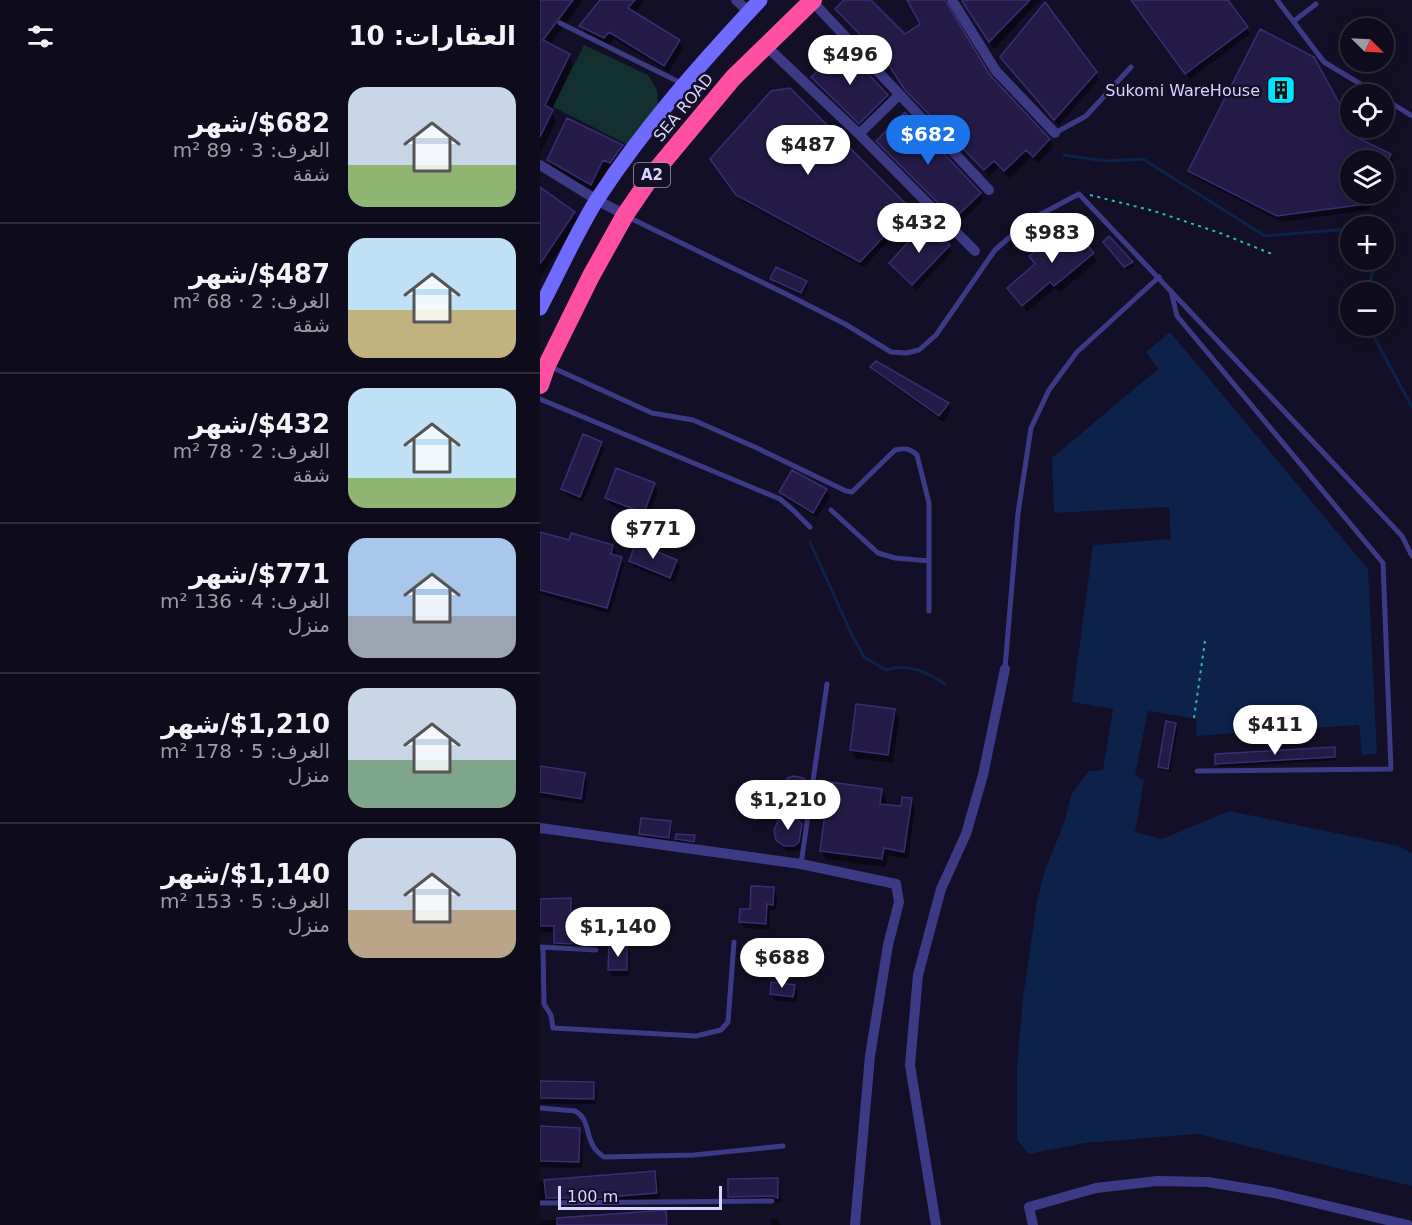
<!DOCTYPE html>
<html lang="ar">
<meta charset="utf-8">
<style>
body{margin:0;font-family:"DejaVu Sans","Noto Sans Arabic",sans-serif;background:#1c1929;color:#f1f3f6;direction:rtl;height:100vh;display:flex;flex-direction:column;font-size:22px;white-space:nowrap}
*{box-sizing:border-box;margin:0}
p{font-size:20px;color:#9b9ba3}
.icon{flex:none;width:33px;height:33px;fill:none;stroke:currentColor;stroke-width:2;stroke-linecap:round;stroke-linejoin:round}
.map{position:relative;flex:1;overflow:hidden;direction:ltr}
.side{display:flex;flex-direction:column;background:#0e0b1c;width:540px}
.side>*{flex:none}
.needle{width:39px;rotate:114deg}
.controls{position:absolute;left:800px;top:18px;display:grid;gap:12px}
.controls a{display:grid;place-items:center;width:54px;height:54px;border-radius:50%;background:#0e0b1c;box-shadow:0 3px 15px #0003,0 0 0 2px #2e2b3b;font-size:30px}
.scale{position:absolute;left:18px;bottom:15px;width:164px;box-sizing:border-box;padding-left:6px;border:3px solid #d9d4ff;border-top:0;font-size:16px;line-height:21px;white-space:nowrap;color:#d9d4ff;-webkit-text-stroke:4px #130f26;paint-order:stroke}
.price{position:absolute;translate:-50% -51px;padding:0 14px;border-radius:21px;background:#fff;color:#222;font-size:20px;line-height:39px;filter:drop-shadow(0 2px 3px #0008)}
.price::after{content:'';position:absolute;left:50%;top:36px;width:18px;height:14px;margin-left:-9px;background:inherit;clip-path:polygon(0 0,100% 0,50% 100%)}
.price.selected{background:#1a73e8;color:#fff}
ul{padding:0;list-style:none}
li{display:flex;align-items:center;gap:18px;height:150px;padding:0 24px}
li+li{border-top:2px solid #2e2b3b}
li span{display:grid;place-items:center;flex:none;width:168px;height:120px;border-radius:18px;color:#555}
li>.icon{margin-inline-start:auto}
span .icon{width:72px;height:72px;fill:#fffc;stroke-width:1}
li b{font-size:26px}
h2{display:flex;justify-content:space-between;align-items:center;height:72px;padding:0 24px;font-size:26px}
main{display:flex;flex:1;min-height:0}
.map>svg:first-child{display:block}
</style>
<main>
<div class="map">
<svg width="872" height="1225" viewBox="0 0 872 1225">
<rect width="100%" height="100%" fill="#130f26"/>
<path fill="#12302f" d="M44,45L108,75L117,90L118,104L88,145L13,107Z"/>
<path fill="#0c2248" d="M630,332L828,569L837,754L822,755L819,725L656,736L657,719L608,711L595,775L604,780L595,832L622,839L689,811L859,846L872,853V1186L657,1134L545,1143L489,1154L477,1140V1066L483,997L497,902L504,873L524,823L532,793L549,771L563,770L573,709L532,702L553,545L631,539L629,507L514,513L512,458L618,369L606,352Z"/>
<path fill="#0007" d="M0,0H43L10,45L29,55L33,64L11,111L16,121L0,154Z
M62,0H105L94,14L139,41L143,48L129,72L74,39L69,45L46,34L41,26Z
M306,0H329L365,36L382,25L368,0H500L454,49L422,1H412L409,5V12L449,77L509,140L513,147L498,163L491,157L469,178L459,167L449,176L372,97L343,55L341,57L301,17L297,9Z
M591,0H686L710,34L650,79Z
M465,63L556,72L559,79L519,125Z
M273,78L347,96L351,102L323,129L277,84Z
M810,126L817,139L850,155L853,161L843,182V160H810V194H837L829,210L742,222L654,177L650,171Z
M338,141L440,194L443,200L418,225L342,147Z
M82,146L87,155L75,171L68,168L56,192L13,169L8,160Z
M176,166L369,209L372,215L324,267L202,201Z
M0,191L34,213L39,221L0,278Z
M569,238L592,263L594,266L587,270L567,246Z
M408,246L412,252L376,290L355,270L351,264Z
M552,254L557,261L519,293L515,288L487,312L469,288Z
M232,279L266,282L268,286L263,296L234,283Z
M332,367L408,404L411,410L403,422L336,373Z
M61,443L64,449L43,502L26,495L23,489Z
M252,472L286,491L290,497L277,518L244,498L240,492Z
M114,485L118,491L107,518L70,504L66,497Z
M0,533L30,542L72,546L76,552L75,556L81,558L84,564L70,614L0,594Z
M90,561H136L140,567L134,583L94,567Z
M354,710L359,719L353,763L316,758L311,750Z
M635,724L638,728L630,772L622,770L620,767Z
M794,748L796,760L679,767L677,763Z
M0,768L44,775L48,781L44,804L0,797Z
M266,782L269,789L268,809L260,814L251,809L242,794Z
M341,791L346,799L345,806L363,808L371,799L375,807L368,859L348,855L346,867L286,859L281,851Z
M130,822L132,826L130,841L103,838L101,834Z
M259,822L264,832L261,850L248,852L241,846L237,839Z
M154,837L155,845L139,843L137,839Z
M233,889L237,895L236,910H230L229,930L204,928L201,922Z
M0,900H30L33,906L34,919L63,920L66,927L65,943L34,941V949H19L15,942V932H0Z
M87,947L90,953L89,976H73L70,970Z
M254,987L258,993L256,1003L235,1000L232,994Z
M0,1082L53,1083L57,1090L56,1104H0Z
M0,1128L39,1129L43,1135L42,1168L0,1167Z
M115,1172L118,1179L120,1199L59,1203L11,1204L8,1199L0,1200V1181Z
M237,1179L240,1185L241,1203L193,1202L190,1196Z
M125,1212L128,1218L129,1225H0V1221Z
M231,1219H238L241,1225H231Z"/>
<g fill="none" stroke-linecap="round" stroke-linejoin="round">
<path stroke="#0c2248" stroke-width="3" d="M524,155L566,161L603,159L725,236L810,229
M828,292L835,260
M828,326L872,407
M270,542L311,633L324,657L346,670C368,663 387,672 405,684"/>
</g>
<path fill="#241b47" stroke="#3b2d73" stroke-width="1.5" d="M0,0H33L3,40L30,54L5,105L13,110L0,137Z
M60,0H95L88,8L140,40L124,66L69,32L64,38L39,26Z
M304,0H331L365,34L380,24L367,0H405L450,75L510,139L493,157L486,150L464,171L454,161L444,170L365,90L338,49L336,51L295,9Z
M423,0H490L449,42L422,1Z
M591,0H688L708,27L645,74Z
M505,2L557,72L514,120L460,57Z
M720,29L774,57L810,123V128H812L818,138L851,154L848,160H810V194H831L826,204L737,216L648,171Z
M303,47L348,95L319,124L271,77Z
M250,88L370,208L320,262L196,195L170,159L231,91Z
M365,112L441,193L414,219L336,141Z
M27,118L83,145L70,163L63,160L51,185L7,160Z
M0,187L35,212L0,264Z
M386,223L410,245L372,285L349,263Z
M529,223L554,253L514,286L510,282L482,306L467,288L495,264L489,256Z
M569,236L593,262L584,267L563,242Z
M236,267L267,281L261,293L230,279Z
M336,361L409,403L399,416L330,367Z
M43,434L62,442L40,497L21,489Z
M76,468L115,483L104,513L65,498Z
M252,470L287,489L273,513L239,492Z
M0,532L29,540L31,533L73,545L71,554L82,557L67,608L0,590Z
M96,543L137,560L130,578L89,561Z
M316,704L355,709L348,755L310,750Z
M626,721L636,723L628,769L618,767Z
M795,747V757L675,764V754Z
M0,766L45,773L41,799L0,792Z
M253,776L263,778L268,783L265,803L255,808L246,803L241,795L242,785L248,778Z
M289,782L342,789L340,804L361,806L362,797L372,798L364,852L344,848L342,859L280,851Z
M252,815L262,824L259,842L254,846H244L236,840L234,830L238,821Z
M101,818L131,821L129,838L99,834Z
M136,834L155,835L154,842L135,839Z
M211,886L234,887L233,905L227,904L226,924L199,922L200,909H210Z
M31,898V917L63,919L62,937L32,935V944L14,943V926H0V899Z
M69,945H87V970H68Z
M231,982L255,985L253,997L230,994Z
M0,1081L54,1082V1099L0,1098Z
M0,1126L40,1128L39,1162L0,1161Z
M115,1171L117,1193L55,1198H6L4,1180Z
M238,1178V1198L232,1196L188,1197V1179Z
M126,1210L127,1225H17V1218Z"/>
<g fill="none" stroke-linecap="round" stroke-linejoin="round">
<path stroke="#2fb8b0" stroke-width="2" stroke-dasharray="3 4.5" stroke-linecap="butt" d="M550,195L614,211L680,233L732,254
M654,718L665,641"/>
<path stroke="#3d3a85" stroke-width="5" d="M737,0L784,62L837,94
M754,21L776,4
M20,23L141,83
M843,98L872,116
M515,133L546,116L591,67
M88,217L250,296L305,324L351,352L366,353L379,350L396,335L455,250L479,229L501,214L539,194L862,536L872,556
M631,291L637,316L843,563L851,769L657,771
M9,366L112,413L153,420L217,448L306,491L312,492L355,450C364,448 370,448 377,455L389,503V611
M0,399L240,499L254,511L270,527
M291,510L338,553L355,558L389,561
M465,668L478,513L491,428L509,390L537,352L619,277
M261,864L287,684
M1,947L56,950
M3,948L4,1004L11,1015L13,1028L156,1036L181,1030L188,1022L194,942
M0,1108L35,1111C53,1120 42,1143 64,1157L154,1155L243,1146
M0,1203L232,1201"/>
<path stroke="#3d3a85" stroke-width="10" d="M196,0L209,12
M412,0L456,71L515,133
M272,1L449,190
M226,46L319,134L435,251
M319,134L359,95
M0,165L57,200L85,215
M0,828L261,864L356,884L359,902L348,945L330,1056L315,1225
M396,1225L370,1065L378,975L401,889L426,834L443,775L465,669
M493,1225L489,1207L556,1188L617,1181L668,1182L734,1193L868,1225"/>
<path stroke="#6f6bff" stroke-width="15" d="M0,308C19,272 36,233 58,198C105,126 161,63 220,0"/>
<path stroke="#ff4fa3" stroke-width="18" d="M0,385L7,365L51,276L85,215L113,174L193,78L273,0"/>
</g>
<defs>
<g id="building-square" transform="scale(1.5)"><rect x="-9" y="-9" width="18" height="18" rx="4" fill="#00e5ff" stroke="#130f26"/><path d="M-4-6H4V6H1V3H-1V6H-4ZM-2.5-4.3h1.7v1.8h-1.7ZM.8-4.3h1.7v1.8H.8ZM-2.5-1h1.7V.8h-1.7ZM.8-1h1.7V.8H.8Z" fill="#111"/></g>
</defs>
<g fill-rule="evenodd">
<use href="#building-square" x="741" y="90"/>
</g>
<g text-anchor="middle" stroke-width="5" stroke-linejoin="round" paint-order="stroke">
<rect fill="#130f26" stroke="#9e99be" stroke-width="1.5" x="94" y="163" width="36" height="24" rx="4.5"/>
<g font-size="15" font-weight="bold" fill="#d9d4ff">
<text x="112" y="180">A2</text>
</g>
<g font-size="16" fill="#d9d4ff" stroke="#130f26" text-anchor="end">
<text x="720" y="96">Sukomi WareHouse</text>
</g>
<g font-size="16" fill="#d9d4ff" stroke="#130f26">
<text transform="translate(143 107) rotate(-50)" y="6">SEA ROAD</text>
</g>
</g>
</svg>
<div class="controls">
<a><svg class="needle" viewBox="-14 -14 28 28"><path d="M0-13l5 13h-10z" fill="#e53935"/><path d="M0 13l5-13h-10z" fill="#9b9ba3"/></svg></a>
<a><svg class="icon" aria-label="locate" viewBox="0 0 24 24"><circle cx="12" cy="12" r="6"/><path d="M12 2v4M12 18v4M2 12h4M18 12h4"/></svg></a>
<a><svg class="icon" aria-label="layers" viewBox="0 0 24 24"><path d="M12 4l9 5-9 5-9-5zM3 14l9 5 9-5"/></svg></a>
<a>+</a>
<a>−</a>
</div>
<div class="scale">100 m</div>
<b class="price" style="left:310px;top:86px">$496</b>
<b class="price selected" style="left:388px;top:166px">$682</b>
<b class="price" style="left:268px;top:176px">$487</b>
<b class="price" style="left:379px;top:254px">$432</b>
<b class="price" style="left:512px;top:264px">$983</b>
<b class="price" style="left:113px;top:560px">$771</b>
<b class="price" style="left:735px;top:756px">$411</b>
<b class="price" style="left:248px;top:831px">$1,210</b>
<b class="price" style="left:78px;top:958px">$1,140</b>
<b class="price" style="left:242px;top:989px">$688</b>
</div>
<section class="side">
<h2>العقارات: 10<svg class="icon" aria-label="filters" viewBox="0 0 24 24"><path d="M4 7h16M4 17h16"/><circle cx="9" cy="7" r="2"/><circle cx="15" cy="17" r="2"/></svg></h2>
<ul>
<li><span style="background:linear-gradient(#c9d6e8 65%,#8fb573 0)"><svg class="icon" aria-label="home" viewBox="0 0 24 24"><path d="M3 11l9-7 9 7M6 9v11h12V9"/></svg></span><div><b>$682/شهر</b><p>الغرف: 3 · 89 m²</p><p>شقة</p></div></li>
<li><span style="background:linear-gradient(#bfe0f5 60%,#c2b280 0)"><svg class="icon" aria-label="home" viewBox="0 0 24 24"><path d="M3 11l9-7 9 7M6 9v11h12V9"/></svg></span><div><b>$487/شهر</b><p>الغرف: 2 · 68 m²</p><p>شقة</p></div></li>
<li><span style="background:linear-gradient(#bfe0f5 75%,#8fb573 0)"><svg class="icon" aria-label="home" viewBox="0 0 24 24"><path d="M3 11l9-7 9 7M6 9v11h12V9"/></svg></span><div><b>$432/شهر</b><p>الغرف: 2 · 78 m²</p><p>شقة</p></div></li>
<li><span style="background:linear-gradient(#a9c7e8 65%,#9aa5b1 0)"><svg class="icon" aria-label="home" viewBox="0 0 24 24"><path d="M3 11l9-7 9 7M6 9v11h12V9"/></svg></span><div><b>$771/شهر</b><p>الغرف: 4 · 136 m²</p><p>منزل</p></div></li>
<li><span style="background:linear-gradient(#c9d6e8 60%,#7fa58c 0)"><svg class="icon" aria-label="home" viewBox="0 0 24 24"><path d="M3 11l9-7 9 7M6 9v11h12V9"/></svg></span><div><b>$1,210/شهر</b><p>الغرف: 5 · 178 m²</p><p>منزل</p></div></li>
<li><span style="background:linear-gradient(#c9d6e8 60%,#b9a48a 0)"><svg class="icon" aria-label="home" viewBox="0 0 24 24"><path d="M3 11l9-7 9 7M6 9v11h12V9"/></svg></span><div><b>$1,140/شهر</b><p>الغرف: 5 · 153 m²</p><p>منزل</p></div></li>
</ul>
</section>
</main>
